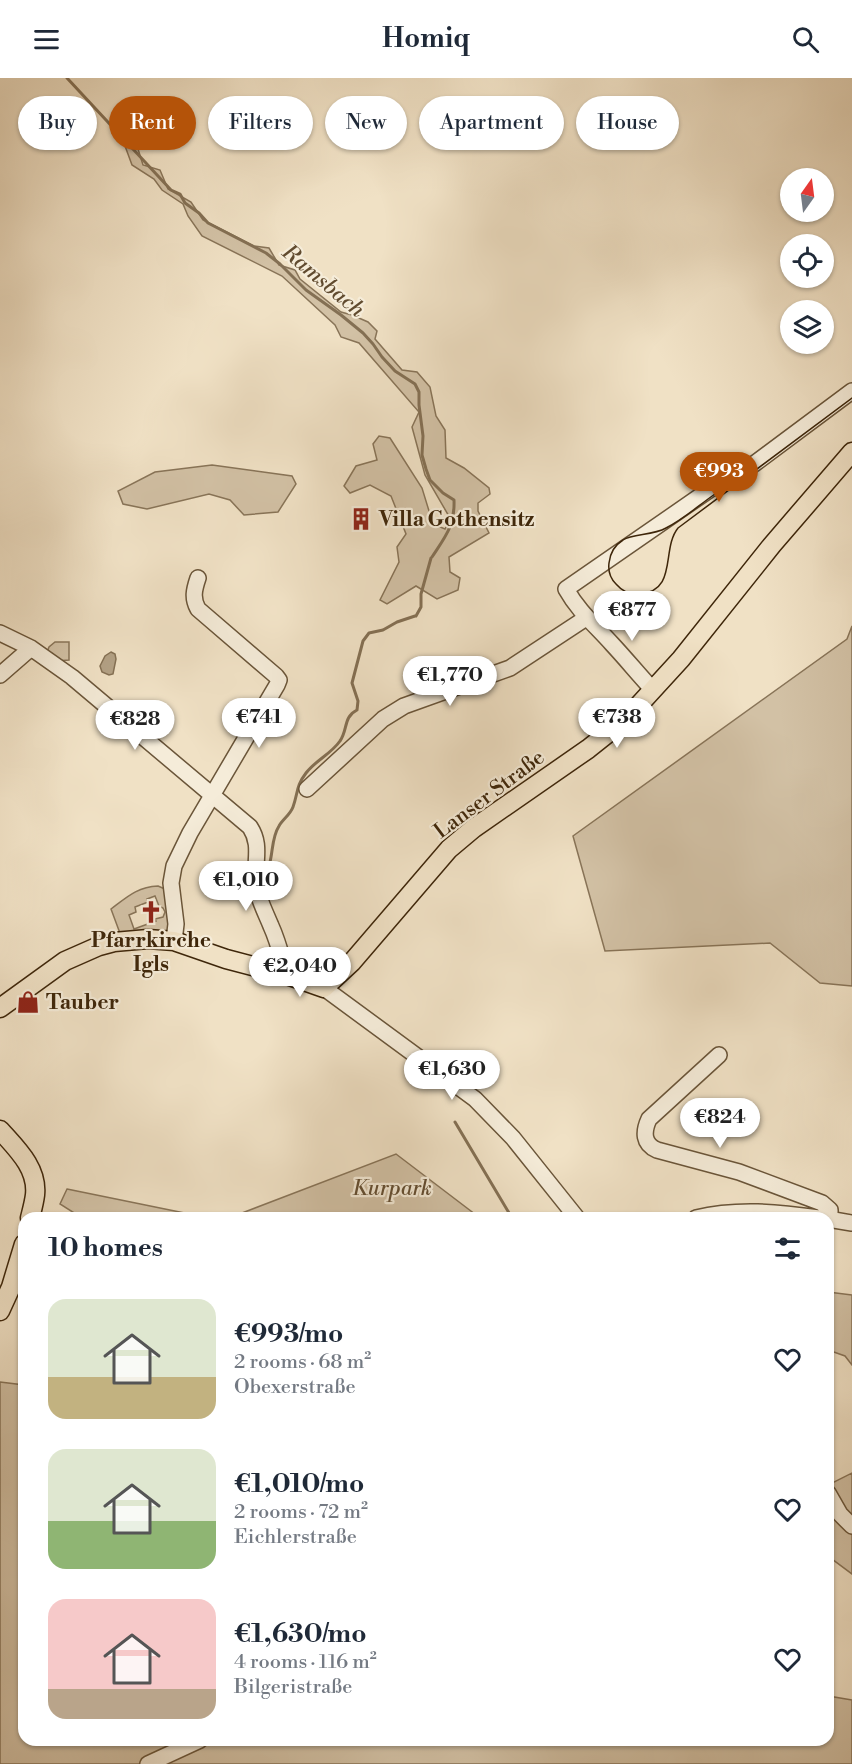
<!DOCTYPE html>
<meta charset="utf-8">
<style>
body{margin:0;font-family:"Libre Bodoni",serif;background:#f2f2f3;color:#1f2937;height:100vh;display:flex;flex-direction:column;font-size:22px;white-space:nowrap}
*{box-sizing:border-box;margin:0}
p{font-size:20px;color:#747a83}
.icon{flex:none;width:33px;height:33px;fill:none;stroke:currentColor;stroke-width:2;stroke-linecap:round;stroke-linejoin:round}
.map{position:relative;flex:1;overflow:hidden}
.details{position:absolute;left:18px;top:1134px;width:816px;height:534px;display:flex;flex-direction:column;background:#fff;border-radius:18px;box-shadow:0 2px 4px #0004}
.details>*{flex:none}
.hud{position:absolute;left:18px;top:18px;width:816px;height:54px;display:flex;gap:12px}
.needle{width:39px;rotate:14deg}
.fabs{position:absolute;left:780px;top:90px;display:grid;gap:12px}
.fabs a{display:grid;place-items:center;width:54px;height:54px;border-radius:50%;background:#fff;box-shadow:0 2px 4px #0004;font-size:30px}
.price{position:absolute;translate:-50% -51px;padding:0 14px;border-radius:21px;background:#fff;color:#222;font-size:20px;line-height:39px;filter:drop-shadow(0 2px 3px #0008)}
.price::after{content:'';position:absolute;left:50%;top:36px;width:18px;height:14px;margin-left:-9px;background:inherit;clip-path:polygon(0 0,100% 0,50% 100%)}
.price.active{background:#b45309;color:#fff}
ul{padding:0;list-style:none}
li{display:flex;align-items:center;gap:18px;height:150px;padding:0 30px}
li span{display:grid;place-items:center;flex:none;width:168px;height:120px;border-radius:18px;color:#555}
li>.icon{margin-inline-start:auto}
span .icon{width:72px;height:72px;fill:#fffc;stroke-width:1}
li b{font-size:26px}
h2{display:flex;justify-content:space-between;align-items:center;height:72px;padding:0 30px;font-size:26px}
.chip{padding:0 21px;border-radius:27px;background:#fff;box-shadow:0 2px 4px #0004;font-size:21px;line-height:54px}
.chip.active{background:#b45309;color:#fff}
header{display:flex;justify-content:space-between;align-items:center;height:78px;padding:0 30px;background:#fff;font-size:27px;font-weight:700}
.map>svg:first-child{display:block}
</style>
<header><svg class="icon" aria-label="menu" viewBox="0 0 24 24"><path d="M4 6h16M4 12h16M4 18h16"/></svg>Homiq<svg class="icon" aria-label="search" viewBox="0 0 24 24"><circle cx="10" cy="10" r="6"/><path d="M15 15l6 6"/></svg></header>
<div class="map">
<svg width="852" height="1686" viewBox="0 0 852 1686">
<rect width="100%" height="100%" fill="#f0e1c5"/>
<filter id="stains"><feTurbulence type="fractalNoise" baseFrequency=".00333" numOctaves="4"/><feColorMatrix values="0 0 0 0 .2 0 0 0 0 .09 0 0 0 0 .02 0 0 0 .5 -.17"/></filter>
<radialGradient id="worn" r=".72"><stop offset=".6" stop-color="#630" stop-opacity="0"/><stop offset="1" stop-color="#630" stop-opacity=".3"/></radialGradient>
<path fill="#d2c1a5" stroke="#887458" stroke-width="1.5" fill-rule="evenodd" d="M121,57L138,71L143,87L160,92L168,111L191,124L203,142L254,168L269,170L279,187L295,192L300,201L341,234L352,237L368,244L377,253L375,261L402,292L417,294L430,309L436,338L445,352L446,380L464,390L489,410L490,416L478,425V433L489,455L449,479L450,494L460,500L458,512L437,521L416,508L387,526L380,522L399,484L397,469L406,456L391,418L370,407L350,415L344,408L356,388L377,382L373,366L379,358L390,360L422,410L433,446L445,451L450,440L425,397L412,349L419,334L359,265L341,259L335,247L282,198L202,158L188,138L183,126L162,112L154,101L132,87Z
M212,387L292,398L296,406L278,434L244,437L230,422L209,416L147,431L123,426L118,413L155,394Z
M852,548V908L820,905L770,865L605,873L573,758L847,561Z
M55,564H69V582L56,583L46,577L49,569Z
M158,808L165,811L172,848L164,855L121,858L111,831C127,819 137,809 158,808ZM155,818L159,828L163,830L165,834L163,839L155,841L156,843L134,851L129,837L136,834L135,829L148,824L147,821Z
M396,1076L480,1140H229Z
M67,1111L209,1140H82L60,1126Z
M828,1214L852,1217V1287L845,1278L828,1272Z
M0,1304L24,1307V1662H828V1618L852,1622V1686H0Z
M852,1395V1442L840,1427L830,1406Z
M828,1427L834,1438L852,1457V1496L828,1478Z"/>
<path fill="#b3a185" stroke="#847054" stroke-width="1.5" d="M111,574L115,576L116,581L113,596L109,597L102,594L100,588L105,578Z"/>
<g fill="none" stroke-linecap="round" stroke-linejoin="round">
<path stroke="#847054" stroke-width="3" d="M67,0L171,112L180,116L185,125L199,135L208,145L266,175L280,186L306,212L341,237L363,255L373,266L382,279L395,293L415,306L419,314V327L423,358L422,377L426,391L430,402L443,415L454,422C455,448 445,459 432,479
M416,538L421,529V516L431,480
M264,802C266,796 268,790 270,784C273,772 272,759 279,748C283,741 290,737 293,729C298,715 296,708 306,695C316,682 331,676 340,663C348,652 343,639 357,632L358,623L352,605L363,563L369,555L383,552L397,544L415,538
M455,1044L512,1140"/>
<g stroke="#6a5539" stroke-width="18">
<path id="minor" d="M0,555L31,570L72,599L250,749C261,766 255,780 256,799C256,817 264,831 271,848C278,863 282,880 287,897
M0,597L31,570
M653,612C639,597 626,581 612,566C595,547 579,534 566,511L709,412L754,386L852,313
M307,711L383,641L404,628L510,590L586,540
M174,863L176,846L171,805L174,788L190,755L277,607L279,602L276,598L198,531C192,520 194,512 198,500
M324,910L475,1021L513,1060L577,1140
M719,977L649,1041C643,1054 643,1066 657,1072L739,1094L822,1125L830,1132V1142
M696,1140C737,1130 778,1134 819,1140
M828,1141L852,1145
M828,1415L840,1436L852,1448
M148,1686L200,1662"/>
</g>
<g stroke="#3e260a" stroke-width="21">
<path id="major" d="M0,930L65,883L99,868L114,864L148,861L174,863L226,881L287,897L324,910L352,884L449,771L474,750L588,671L627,640L681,581L772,467L852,374
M0,1052C16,1070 38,1090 35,1117C34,1125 32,1132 30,1140
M0,1233L11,1209L24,1166"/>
</g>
<use href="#minor" stroke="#f5ecd9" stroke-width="15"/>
<use href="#major" stroke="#f0e1c5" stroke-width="18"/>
<path stroke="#3e260a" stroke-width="1.5" d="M754,393C741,401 727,407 715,416C699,427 684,441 666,450C652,458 633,455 623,462C615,467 610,475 609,485C608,493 610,500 616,506C622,513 631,517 640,516C678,513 661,471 678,450L852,320"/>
</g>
<defs>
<g id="building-bare" transform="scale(1.8)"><path d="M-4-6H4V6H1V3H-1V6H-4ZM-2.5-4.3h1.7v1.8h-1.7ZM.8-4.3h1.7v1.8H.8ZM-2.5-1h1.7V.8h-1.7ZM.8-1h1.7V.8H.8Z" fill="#8f2418" stroke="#f5ecd9" stroke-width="2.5" paint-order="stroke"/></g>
<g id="church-bare" transform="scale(1.8)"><path d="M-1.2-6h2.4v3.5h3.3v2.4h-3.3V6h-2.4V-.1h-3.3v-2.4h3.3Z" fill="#8f2418" stroke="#f5ecd9" stroke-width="2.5" paint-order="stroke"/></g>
<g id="shop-bare" transform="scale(1.8)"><path d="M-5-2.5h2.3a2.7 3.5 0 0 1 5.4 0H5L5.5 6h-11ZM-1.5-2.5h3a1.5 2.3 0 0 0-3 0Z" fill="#8f2418" stroke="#f5ecd9" stroke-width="2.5" paint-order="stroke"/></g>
</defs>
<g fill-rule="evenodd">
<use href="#building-bare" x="361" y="441"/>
<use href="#church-bare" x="151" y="834"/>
<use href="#shop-bare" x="28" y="924"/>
</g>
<g text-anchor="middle" stroke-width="4.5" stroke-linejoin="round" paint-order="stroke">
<g font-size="21" font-weight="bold" fill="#3e260a" stroke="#f5ecd9" text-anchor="start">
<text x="379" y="448">Villa Gothensitz</text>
<text x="151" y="869" text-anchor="middle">Pfarrkirche<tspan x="151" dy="24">Igls</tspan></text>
<text x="46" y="931">Tauber</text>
</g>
<g font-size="21" fill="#3e260a" stroke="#f5ecd9">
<text transform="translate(489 716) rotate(-37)" y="7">Lanser Straße</text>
</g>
<g font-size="21" font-style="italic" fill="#634d31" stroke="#f5ecd9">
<text x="392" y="1117">Kurpark</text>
</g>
<g font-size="22" font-style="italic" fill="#614b2f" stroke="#f5ecd9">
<text transform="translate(324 202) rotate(40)" y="8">Ramsbach</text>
</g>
</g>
<rect width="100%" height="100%" filter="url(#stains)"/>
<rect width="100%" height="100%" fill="url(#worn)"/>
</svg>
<div class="fabs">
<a><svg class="needle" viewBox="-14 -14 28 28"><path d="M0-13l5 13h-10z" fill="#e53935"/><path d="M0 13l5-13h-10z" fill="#747a83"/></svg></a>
<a><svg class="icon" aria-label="locate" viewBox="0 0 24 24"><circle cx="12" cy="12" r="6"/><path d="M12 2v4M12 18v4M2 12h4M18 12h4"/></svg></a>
<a><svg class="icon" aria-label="layers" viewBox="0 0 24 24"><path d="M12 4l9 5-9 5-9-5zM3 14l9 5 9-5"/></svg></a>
</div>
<b class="price active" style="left:719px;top:425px">€993</b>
<b class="price" style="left:632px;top:564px">€877</b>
<b class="price" style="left:450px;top:629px">€1,770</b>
<b class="price" style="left:259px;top:671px">€741</b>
<b class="price" style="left:617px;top:671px">€738</b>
<b class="price" style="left:135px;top:673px">€828</b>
<b class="price" style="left:246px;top:834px">€1,010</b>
<b class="price" style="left:300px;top:920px">€2,040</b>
<b class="price" style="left:452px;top:1023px">€1,630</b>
<b class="price" style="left:720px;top:1071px">€824</b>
<div class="hud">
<a class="chip">Buy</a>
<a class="chip active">Rent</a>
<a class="chip">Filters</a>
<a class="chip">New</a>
<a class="chip">Apartment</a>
<a class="chip">House</a>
</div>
<section class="details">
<h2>10 homes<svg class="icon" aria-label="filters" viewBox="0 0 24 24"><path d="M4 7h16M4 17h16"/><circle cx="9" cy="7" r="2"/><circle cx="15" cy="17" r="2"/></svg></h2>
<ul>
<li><span style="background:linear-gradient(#dfe7d0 65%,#c2b280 0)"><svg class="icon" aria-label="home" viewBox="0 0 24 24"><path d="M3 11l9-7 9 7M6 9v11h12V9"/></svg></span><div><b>€993/mo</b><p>2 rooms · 68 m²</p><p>Obexerstraße</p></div><svg class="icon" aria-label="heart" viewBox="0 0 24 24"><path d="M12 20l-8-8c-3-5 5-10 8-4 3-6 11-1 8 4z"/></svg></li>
<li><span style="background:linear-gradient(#dfe7d0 60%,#8fb573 0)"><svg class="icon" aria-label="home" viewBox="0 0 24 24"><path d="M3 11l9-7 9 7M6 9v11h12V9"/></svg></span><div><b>€1,010/mo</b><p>2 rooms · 72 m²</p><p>Eichlerstraße</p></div><svg class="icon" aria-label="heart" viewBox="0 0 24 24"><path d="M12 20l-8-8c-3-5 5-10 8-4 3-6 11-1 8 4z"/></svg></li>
<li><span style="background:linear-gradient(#f6c9c9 75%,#b9a48a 0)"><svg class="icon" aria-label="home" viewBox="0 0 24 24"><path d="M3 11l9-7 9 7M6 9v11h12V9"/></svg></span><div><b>€1,630/mo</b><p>4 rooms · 116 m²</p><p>Bilgeristraße</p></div><svg class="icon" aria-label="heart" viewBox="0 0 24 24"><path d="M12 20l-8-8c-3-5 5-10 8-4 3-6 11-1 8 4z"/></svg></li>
</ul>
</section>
</div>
